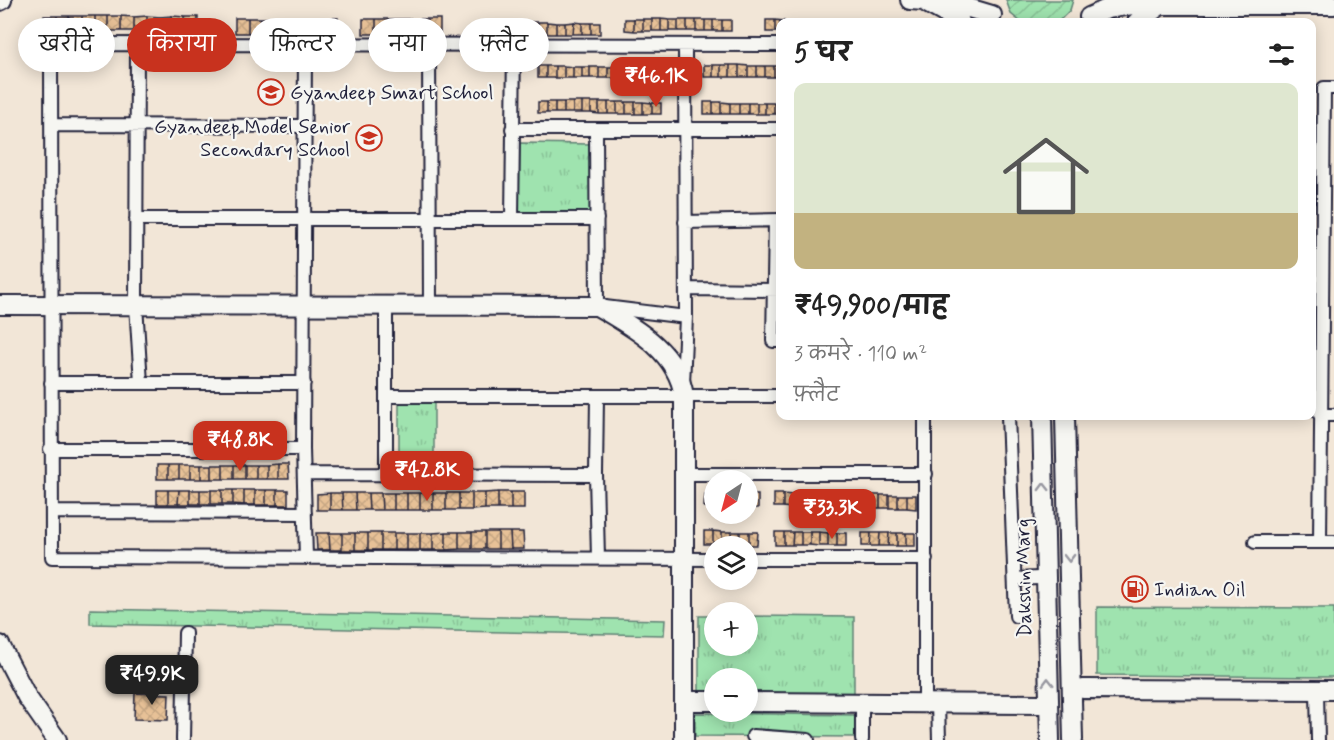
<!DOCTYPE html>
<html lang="hi">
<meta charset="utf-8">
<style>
body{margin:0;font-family:Mynerve,"Playpen Sans Deva",sans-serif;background:#f2f2f2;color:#222;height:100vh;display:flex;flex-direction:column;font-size:22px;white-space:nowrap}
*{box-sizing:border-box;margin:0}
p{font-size:20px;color:#767676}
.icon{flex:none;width:33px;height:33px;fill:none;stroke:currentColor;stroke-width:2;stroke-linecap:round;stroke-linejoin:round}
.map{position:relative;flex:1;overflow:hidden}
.details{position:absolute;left:776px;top:18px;width:540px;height:402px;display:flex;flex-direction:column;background:#fff;border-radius:12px;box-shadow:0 3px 15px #0003}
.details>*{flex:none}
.guide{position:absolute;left:18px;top:18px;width:570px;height:54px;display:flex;gap:12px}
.needle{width:39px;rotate:216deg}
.fabs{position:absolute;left:704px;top:470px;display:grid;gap:12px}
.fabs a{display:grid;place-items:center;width:54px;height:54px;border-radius:50%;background:#fff;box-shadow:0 3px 15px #0003;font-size:30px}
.price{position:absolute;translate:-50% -51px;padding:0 14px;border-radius:12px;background:#c8321e;color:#fff;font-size:20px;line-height:39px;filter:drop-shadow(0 2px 3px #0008)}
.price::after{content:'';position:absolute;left:50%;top:36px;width:18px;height:14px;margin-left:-9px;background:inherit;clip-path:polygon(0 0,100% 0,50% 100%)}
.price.active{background:#222;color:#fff}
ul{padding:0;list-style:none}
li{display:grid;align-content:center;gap:12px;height:318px;padding:0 18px}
li span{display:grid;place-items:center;height:186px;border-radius:12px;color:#555}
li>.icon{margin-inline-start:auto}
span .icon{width:108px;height:108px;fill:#fffc;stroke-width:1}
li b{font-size:26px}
h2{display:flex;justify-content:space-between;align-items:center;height:72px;padding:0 18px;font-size:26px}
.pill{padding:0 21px;border-radius:27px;background:#fff;box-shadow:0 3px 15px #0003;font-size:21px;line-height:54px}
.pill.active{background:#c8321e;color:#fff}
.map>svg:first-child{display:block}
</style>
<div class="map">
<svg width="1334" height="740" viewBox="0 0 1334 740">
<defs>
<pattern id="grass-tufts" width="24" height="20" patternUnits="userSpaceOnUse" patternTransform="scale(1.5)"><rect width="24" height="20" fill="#9fe3af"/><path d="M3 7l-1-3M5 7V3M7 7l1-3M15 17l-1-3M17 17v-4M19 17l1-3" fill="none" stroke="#89c297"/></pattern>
<pattern id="garden-furrows" width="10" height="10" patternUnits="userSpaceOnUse" patternTransform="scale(1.5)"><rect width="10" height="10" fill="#9fe3af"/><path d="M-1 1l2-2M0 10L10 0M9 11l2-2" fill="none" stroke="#89c297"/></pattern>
<pattern id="building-cross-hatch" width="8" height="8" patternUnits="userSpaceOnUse" patternTransform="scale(1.5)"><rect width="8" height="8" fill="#e7c197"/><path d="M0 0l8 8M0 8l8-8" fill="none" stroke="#c6a683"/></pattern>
</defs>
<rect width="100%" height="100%" fill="#f2e6d7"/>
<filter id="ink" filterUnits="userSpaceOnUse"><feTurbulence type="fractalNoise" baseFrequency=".0167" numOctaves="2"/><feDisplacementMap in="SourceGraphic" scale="12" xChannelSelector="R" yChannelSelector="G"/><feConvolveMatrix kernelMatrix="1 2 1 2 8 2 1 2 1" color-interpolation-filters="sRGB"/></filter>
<g filter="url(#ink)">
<path fill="url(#grass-tufts)" stroke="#608275" stroke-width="1.5" d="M520,143L592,144L591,213L519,212Z
M434,402V470L399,471V403Z
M1097,607L1334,608V677L1097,675Z
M90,609L665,620L664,635L90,624Z
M699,616H714V645H747V616L854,617V693H747V678H714V692H699Z
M695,713L857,715V737L695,736Z"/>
<path fill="url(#garden-furrows)" stroke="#608275" stroke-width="1.5" d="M1006,0H1073L1070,10L1058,22H1021L1011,14Z"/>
<path fill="url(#building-cross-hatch)" stroke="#22223b" stroke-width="1.5" d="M44,16H57V31H44Z
M57,16H69L70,31H57Z
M69,16H82V31H70Z
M82,16H95V31H82Z
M95,16H108V31H95Z
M108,16H121V31H108Z
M121,16L134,17V31H121Z
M147,16V31H134V17Z
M147,16L160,17V31H147Z
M172,16V31H160V17Z
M172,16L185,17V31H172Z
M185,17H198V31H185Z
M235,18H248V33H235Z
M248,18H261V33H248Z
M261,18H274V33H261Z
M274,18H287V33H274Z
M287,18H300V33H287Z
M300,18H313V33H300Z
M313,18H325V33H313Z
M325,18H338V33H325Z
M363,19H376V34H363Z
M376,19H389V34H376Z
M389,19H401L402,34H389Z
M401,19H414V34H402Z
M414,19H427V34H414Z
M427,19H440V34H427Z
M625,19H634V31L625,30Z
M634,19H643V31H634Z
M643,19H652V31H643Z
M652,19H661V31H652Z
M661,19L669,20V31H661Z
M669,20H678V31H669Z
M678,20H687V31H678Z
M687,20H696V31H687Z
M696,20H705V31H696Z
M705,20H713V31H705Z
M713,20H722V31H713Z
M722,20H731V31H722Z
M766,20H775V32H766Z
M775,20L784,21V22H780V32H775Z
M494,22H503V33H494Z
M503,22H512V33H503Z
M512,22H521V34L512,33Z
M521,22H530L529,34H521Z
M530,22H538V34H529Z
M538,22H547V34H538Z
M547,22L556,23V34H547Z
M574,22L573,34H565V23Z
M574,22L582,23V34H573Z
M556,23H565V34H556Z
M582,23H591V34H582Z
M591,23H600V34H591Z
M704,65H713V77H704Z
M713,65H721V77H713Z
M721,65H730V77H721Z
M730,65H739V77H730Z
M739,65L748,66V77H739Z
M538,66H546V78H538Z
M546,66H555V78H546Z
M555,66H564V78H555Z
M564,66L573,67V78H564Z
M748,66H757V77H748Z
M757,66H765V77H757Z
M765,66H774V77H765Z
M774,66H780V77H774Z
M573,67H582V78H573Z
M582,67H590V78H582Z
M590,67H599V78H590Z
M599,67H608V78H599Z
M608,67H617V78H608Z
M617,67H626V78H617Z
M626,67H634L635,78H626Z
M634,67H643V78H635Z
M643,67H652V78H643Z
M652,67H661V78H652Z
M538,102H547V113H538Z
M547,102H555V113H547Z
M555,102H564V113H555Z
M564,102H573V113H564Z
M573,102H582V113H573Z
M582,102H591V113H582Z
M591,102H599V114L591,113Z
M599,102H608V114H599Z
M608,102H617V114H608Z
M617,102H626V114H617Z
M626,102H635V114H626Z
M635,102H643V114H635Z
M643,102L652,103V114H643Z
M704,102H713V114H704Z
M713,102H721V114H713Z
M721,102L730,103V114H721Z
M652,103H661V114H652Z
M730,103H739V114H730Z
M739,103H748V114H739Z
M748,103H757V114H748Z
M757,103H765V114H757Z
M765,103H774V114H765Z
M774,103H780V114H774Z
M278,464V479H267V465Z
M278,464H288L289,479H278Z
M157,465H168V479H157Z
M168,465H179V479H168Z
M179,465H190V479H179Z
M190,465H201V479H190Z
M201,465H212V479H201Z
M212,465H223V479H212Z
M223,465H234V479H223Z
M234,465H245V479H234Z
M245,465H256V479H245Z
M256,465H267V479H256Z
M157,490H168V504H157Z
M168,490H179L178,504H168Z
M179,490H190V504H178Z
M190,490H200V504H190Z
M200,490H211V504H200Z
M211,490H222V504H211Z
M222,490H233V504H222Z
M233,490H244V505L233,504Z
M244,490H255V505H244Z
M255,490H266V505H255Z
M266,490H277V505H266Z
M277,490H288V505H277Z
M498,492V509H485V493Z
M498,492H511V509H498Z
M511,492H524V509H511Z
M330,493V510H317V494Z
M330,493H342L343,510H330Z
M342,493H355L356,510H343Z
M355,493H368L369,510H356Z
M368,493H381L382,510H369Z
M381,493H394V510H382Z
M394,493H407V510H394Z
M407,493H420V510H407Z
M420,493H433V510H420Z
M433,493H446V510H433Z
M446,493H459V510H446Z
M459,493H472V510H459Z
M472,493H485V509L472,510Z
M705,494H713V507H704Z
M774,494H783V507H774Z
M783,494L792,495V508L783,507Z
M749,495H758V508H749Z
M792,495H801V508H792Z
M801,495H810V508H801Z
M810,495H819V508H810Z
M819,495H828L827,508H819Z
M828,495H837L836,508H827Z
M837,495H845V508H836Z
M862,495H871V508H862Z
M871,495H880V508H871Z
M880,495H889V508H880Z
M889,495H898V508H889Z
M898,495H907V508H898Z
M907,495H916V509L907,508Z
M704,531H713V544H704Z
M713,531L722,532V545L713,544Z
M446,532V550H433V533Z
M446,532H459V549L446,550Z
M459,532H472V549H459Z
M472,532H485V549H472Z
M485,532H498V549H485Z
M498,532H510L511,549H498Z
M510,532H523L524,549H511Z
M722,532H731V545H722Z
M731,532H740V545H731Z
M740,532H749V545H740Z
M749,532H758L757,545H749Z
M775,532H784V545H775Z
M784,532H793L792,545H784Z
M793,532H801V545H792Z
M801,532H810V545H801Z
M810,532H819V546L810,545Z
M819,532L828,533V546H819Z
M316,533H329L330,550H317Z
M329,533H342V550H330Z
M342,533H355V550H342Z
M355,533H368V550H355Z
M368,533H381V550H368Z
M381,533H394V550H381Z
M394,533H407V550H394Z
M407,533H420V550H407Z
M420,533H433V550H420Z
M828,533H837V546H828Z
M837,533H846V546H837Z
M862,533H871L870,546H862Z
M871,533H880L879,546H870Z
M880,533H889L888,546H879Z
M889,533H897V546H888Z
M897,533H906V546H897Z
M906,533H915V546H906Z
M135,693L169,694L168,720L134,719Z"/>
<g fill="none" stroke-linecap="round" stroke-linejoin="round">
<g stroke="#22223b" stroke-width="16">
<path id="street" d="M137,45L136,305L141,383
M305,45L303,449L306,558
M429,45L430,306
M52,125L305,126
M512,129H780
M596,129L597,306L686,317
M136,219H597
M512,219L514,45
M775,221L773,341H780
M685,222L780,220
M686,289L780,290
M51,383H304
M683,384L686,317L685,45
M387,396H780
M597,396L596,475L598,558
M1320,415H1334
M925,416V703
M1008,416L1016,616
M50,449H303
M304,474L596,475
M386,474V306
M684,474H926
M52,512L305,513
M1255,542H1334
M1320,542L1324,88H1334
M714,559L52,557L51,44L780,45
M747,559H926
M1015,579L1039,578
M1317,691L1318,740
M938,703L939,740
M753,736L808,740
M183,740L185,633
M862,740V703"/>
</g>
<g stroke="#22223b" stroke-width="22">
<path id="secondary" d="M910,0L952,3L992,15
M0,1L2,0
M928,4L960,22
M1089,17L1107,9L1132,5H1334
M1137,22L1161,5
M0,305L597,306C634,328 677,350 684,396V740
M1042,416L1050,740
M1065,416L1073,740
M0,645L27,697L57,740
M1083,689L1334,690
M684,701H714
M747,702L1042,704"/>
</g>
<use href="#street" stroke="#f6f6f2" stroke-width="12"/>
<use href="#secondary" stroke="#f6f6f2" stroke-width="18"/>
</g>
<defs><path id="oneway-chevron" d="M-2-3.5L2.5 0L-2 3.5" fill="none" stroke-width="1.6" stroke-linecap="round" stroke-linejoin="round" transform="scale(1.5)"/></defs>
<g stroke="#9797a0">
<use href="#oneway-chevron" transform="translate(1044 487) rotate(-91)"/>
<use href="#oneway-chevron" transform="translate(1069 558) rotate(89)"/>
<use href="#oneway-chevron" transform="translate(1048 682) rotate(-91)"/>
</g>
</g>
<defs>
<g id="school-ring" transform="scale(1.35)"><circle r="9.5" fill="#f6f6f2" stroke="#c8321e" stroke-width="1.5"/><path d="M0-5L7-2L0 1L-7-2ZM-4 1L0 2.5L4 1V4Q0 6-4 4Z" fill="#c8321e"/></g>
<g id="fuel-ring" transform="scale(1.35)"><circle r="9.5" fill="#f6f6f2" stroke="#c8321e" stroke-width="1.5"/><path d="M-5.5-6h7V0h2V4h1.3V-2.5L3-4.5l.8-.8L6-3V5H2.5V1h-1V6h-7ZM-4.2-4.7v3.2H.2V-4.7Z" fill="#c8321e"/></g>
</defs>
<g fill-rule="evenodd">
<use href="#school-ring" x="271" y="92"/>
<use href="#school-ring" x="369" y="138"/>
<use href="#fuel-ring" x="1135" y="589"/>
</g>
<g text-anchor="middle" stroke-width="4.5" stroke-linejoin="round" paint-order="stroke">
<g font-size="20" fill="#22223b" stroke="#f6f6f2" text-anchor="start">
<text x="290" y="99">Gyandeep Smart School</text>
<text x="350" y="133" text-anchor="end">Gyandeep Model Senior<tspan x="350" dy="23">Secondary School</tspan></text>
<text x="1154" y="596">Indian Oil</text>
</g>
<g font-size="20" fill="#22223b" stroke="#f6f6f2">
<text transform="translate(1023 578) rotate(-91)" y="7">Dakshin Marg</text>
</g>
</g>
</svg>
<div class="fabs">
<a><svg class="needle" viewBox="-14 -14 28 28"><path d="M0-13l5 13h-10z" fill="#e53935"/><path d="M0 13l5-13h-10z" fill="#767676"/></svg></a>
<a><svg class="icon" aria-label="layers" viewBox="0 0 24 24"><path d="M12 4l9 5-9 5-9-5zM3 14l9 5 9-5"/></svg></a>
<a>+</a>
<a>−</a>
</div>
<b class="price" style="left:656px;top:108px">₹46.1K</b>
<b class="price" style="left:240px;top:472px">₹48.8K</b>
<b class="price" style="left:427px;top:502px">₹42.8K</b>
<b class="price" style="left:832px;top:540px">₹33.3K</b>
<b class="price active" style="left:152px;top:706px">₹49.9K</b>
<div class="guide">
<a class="pill">खरीदें</a>
<a class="pill active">किराया</a>
<a class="pill">फ़िल्टर</a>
<a class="pill">नया</a>
<a class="pill">फ़्लैट</a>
</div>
<section class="details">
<h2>5 घर<svg class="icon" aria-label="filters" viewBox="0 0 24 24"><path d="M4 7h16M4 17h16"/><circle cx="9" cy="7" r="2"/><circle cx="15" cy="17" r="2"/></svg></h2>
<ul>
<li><span style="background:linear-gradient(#dfe7d0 70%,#c2b280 0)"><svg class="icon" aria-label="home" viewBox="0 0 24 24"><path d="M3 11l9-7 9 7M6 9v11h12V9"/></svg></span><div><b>₹49,900/माह</b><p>3 कमरे · 110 m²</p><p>फ़्लैट</p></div></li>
</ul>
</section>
</div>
